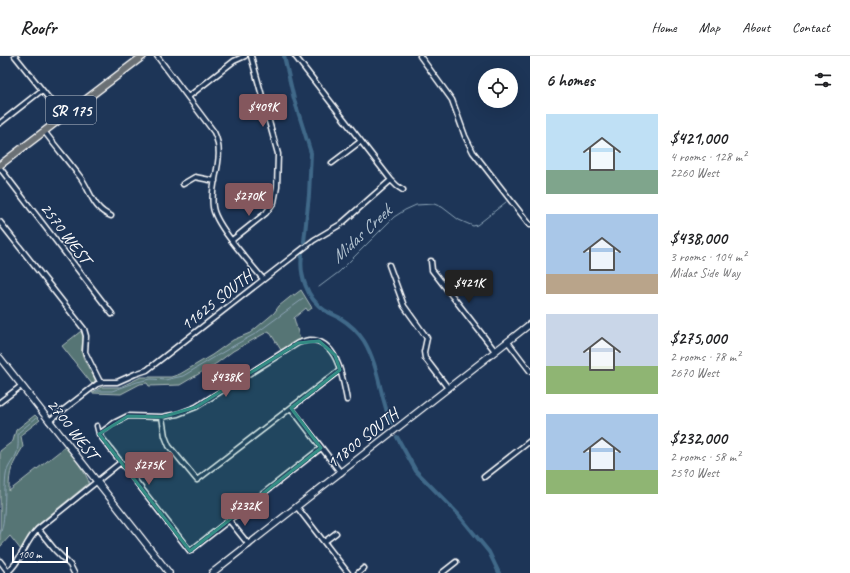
<!DOCTYPE html>
<meta charset="utf-8">
<style>
body{margin:0;font-family:Caveat,sans-serif;background:#f6f6f6;color:#202124;height:100vh;display:flex;flex-direction:column;font-size:15px;white-space:nowrap}
*{box-sizing:border-box;margin:0}
p{font-size:13px;color:#757577}
.icon{flex:none;width:22px;height:22px;fill:none;stroke:currentColor;stroke-width:2;stroke-linecap:round;stroke-linejoin:round}
.map{position:relative;flex:1;overflow:hidden}
.panel{display:flex;flex-direction:column;background:#fff;width:320px}
.panel>*{flex:none}
.fabs{position:absolute;left:478px;top:12px;display:grid;gap:8px}
.fabs a{display:grid;place-items:center;width:40px;height:40px;border-radius:50%;background:#fff;box-shadow:0 4px 16px #0002;font-size:20px}
.scale{position:absolute;left:12px;bottom:10px;width:56px;box-sizing:border-box;padding-left:4px;border:2px solid #fff;border-top:0;font-size:11px;line-height:14px;white-space:nowrap;color:#fff;-webkit-text-stroke:3px #1d3557;paint-order:stroke}
.price{position:absolute;translate:-50% -34px;padding:0 9px;border-radius:4px;background:#84575d;color:#fff;font-size:13px;line-height:26px;filter:drop-shadow(0 1px 2px #0008)}
.price::after{content:'';position:absolute;left:50%;top:24px;width:12px;height:9px;margin-left:-6px;background:inherit;clip-path:polygon(0 0,100% 0,50% 100%)}
.price.active{background:#222;color:#fff}
ul{padding:0;list-style:none}
li{display:flex;align-items:center;gap:12px;height:100px;padding:0 16px}
li span{display:grid;place-items:center;flex:none;width:112px;height:80px;border-radius:0px;color:#555}
li>.icon{margin-inline-start:auto}
span .icon{width:48px;height:48px;fill:#fffc;stroke-width:1}
li b{font-size:17px}
h2{display:flex;justify-content:space-between;align-items:center;height:48px;padding:0 16px;font-size:17px}
header{display:flex;align-items:center;gap:24px;box-sizing:border-box;height:56px;padding:0 20px;background:#fff;border-bottom:1px solid #e0e0e0}
header strong{font-size:19px}
nav{display:flex;gap:22px;margin-inline-start:auto;font-size:14px}
main{display:flex;flex:1;min-height:0}
.map>svg:first-child{display:block}
</style>
<header>
<strong>Roofr</strong>
<nav><a>Home</a><a>Map</a><a>About</a><a>Contact</a></nav>
</header>
<main>
<div class="map">
<svg width="530" height="517" viewBox="0 0 530 517">
<rect width="100%" height="100%" fill="#1d3557"/>
<filter id="ink" filterUnits="userSpaceOnUse"><feTurbulence type="fractalNoise" baseFrequency=".025" numOctaves="2"/><feDisplacementMap in="SourceGraphic" scale="8" xChannelSelector="R" yChannelSelector="G"/><feConvolveMatrix kernelMatrix="1 2 1 2 8 2 1 2 1" color-interpolation-filters="sRGB"/></filter>
<g filter="url(#ink)">
<path fill="#577574" stroke="#abbaba" d="M301,234L312,252L308,255L306,252L294,262L300,284L281,294L269,275L233,295L217,307L180,329L149,330L147,327L140,328L121,338L92,337L101,331H120L141,321H171L180,318L212,299L233,284L250,277L274,257L279,250L294,238L293,240Z
M81,275C85,282 81,289 82,297C84,306 91,315 95,323V325L92,328L62,290Z
M35,359L40,364L22,378L21,380L23,391C12,409 9,414 9,435L65,391C71,398 88,419 89,427L35,471L28,480L21,494L10,480L0,491V395L13,385L16,374Z"/>
<g fill="none" stroke-linecap="round" stroke-linejoin="round">
<path stroke="#8da5b8" stroke-width="1" d="M319,231L339,216L394,161L405,154L416,149L434,148L442,151L459,164L473,170L477,169L486,162L506,146
M96,335H112L137,326L151,323L165,324L183,320L235,289L255,278L303,243
M0,478C6,467 4,433 6,419C7,411 12,406 16,399C19,392 18,385 18,377L36,362"/>
<path stroke="#416989" stroke-width="4" d="M284,0L294,43L311,97L309,139L304,186
M302,199C299,219 307,242 324,254C329,257 335,259 340,262C350,268 358,276 364,285C379,310 380,341 391,367
M397,381L416,415L458,458L489,496L499,517"/>
<g stroke="#fff" stroke-width="7">
<path id="minor" d="M15,0L63,60
M157,0L214,76C227,103 209,125 213,151C215,169 251,208 263,223
M295,0L391,124L397,130L403,134
M420,0L452,44L465,80L473,96L530,169
M188,41L234,5L245,0
M0,67L42,34
M44,75C56,91 69,106 81,122C91,136 93,153 111,160
M332,107L361,85
M0,112L112,258
M183,128L195,121L215,125
M0,166L84,273L86,280L85,296L100,326
M232,184L266,157L274,146L277,131L278,98L251,0
M431,205L432,214L495,295
M389,209L404,250L427,282L424,296L425,302L448,332
M508,286L530,315
M0,346L21,330
M291,352L341,417
M162,361L165,380L169,390L197,424L340,314
M49,365L97,328L104,326H117L135,318L147,314L314,184L341,168L391,124
M97,370L99,378L190,495L321,392
M99,378L114,367L128,360L162,361L178,358L196,351L298,287C302,286 306,284 310,284C338,284 343,324 347,344
M484,421L530,385
M297,451L348,517
M229,464L249,489
M38,473L55,494L70,509L74,517
M324,486L336,477
M0,505L9,517
M7,517C23,503 24,487 38,473L121,406
M358,517L364,512
M442,517L456,506"/>
</g>
<g stroke="#fff" stroke-width="8">
<path id="secondary" d="M0,302L169,517
M212,517L530,268"/>
</g>
<g stroke="#fff" stroke-width="9">
<path id="primary" d="M0,109L143,0"/>
</g>
<use href="#minor" stroke="#1d3557" stroke-width="4"/>
<use href="#secondary" stroke="#1d3557" stroke-width="5.5"/>
<use href="#primary" stroke="#6a7074" stroke-width="6"/>
</g>
</g>
<path fill="#338b84" fill-opacity="0.2" stroke="#338b84" stroke-width="3" stroke-linejoin="round" d="M319,285L335,299L340,314L291,352L321,392L190,495L99,378L128,360L162,361L196,351L298,287Z"/>
<g text-anchor="middle" stroke-width="3" stroke-linejoin="round" paint-order="stroke">
<rect fill="#1d3557" stroke="#bbc2cd" stroke-width="1" x="46" y="40" width="50" height="28" rx="3"/>
<g font-size="16" font-weight="bold" fill="#fff">
<text x="71" y="60">SR 175</text>
</g>
<g font-size="17" fill="#fff" stroke="#1d3557">
<text transform="translate(66 177) rotate(53)" y="6">2570 WEST</text>
<text transform="translate(216 244) rotate(-38)" y="6">11625 SOUTH</text>
<text transform="translate(73 373) rotate(52)" y="6">2700 WEST</text>
<text transform="translate(362 382) rotate(-38)" y="6">11800 SOUTH</text>
</g>
<g font-size="18" font-style="italic" fill="#b3c3d0" stroke="#1d3557">
<text transform="translate(361 178) rotate(-43)" y="6">Midas Creek</text>
</g>
</g>
</svg>
<div class="fabs">
<a><svg class="icon" aria-label="locate" viewBox="0 0 24 24"><circle cx="12" cy="12" r="6"/><path d="M12 2v4M12 18v4M2 12h4M18 12h4"/></svg></a>
</div>
<div class="scale">100 m</div>
<b class="price" style="left:263px;top:72px">$409K</b>
<b class="price" style="left:249px;top:161px">$270K</b>
<b class="price active" style="left:469px;top:248px">$421K</b>
<b class="price" style="left:226px;top:342px">$438K</b>
<b class="price" style="left:149px;top:430px">$275K</b>
<b class="price" style="left:245px;top:471px">$232K</b>
</div>
<section class="panel">
<h2>6 homes<svg class="icon" aria-label="filters" viewBox="0 0 24 24"><path d="M4 7h16M4 17h16"/><circle cx="9" cy="7" r="2"/><circle cx="15" cy="17" r="2"/></svg></h2>
<ul>
<li><span style="background:linear-gradient(#bfe0f5 70%,#7fa58c 0)"><svg class="icon" aria-label="home" viewBox="0 0 24 24"><path d="M3 11l9-7 9 7M6 9v11h12V9"/></svg></span><div><b>$421,000</b><p>4 rooms · 128 m²</p><p>2260 West</p></div></li>
<li><span style="background:linear-gradient(#a9c7e8 75%,#b9a48a 0)"><svg class="icon" aria-label="home" viewBox="0 0 24 24"><path d="M3 11l9-7 9 7M6 9v11h12V9"/></svg></span><div><b>$438,000</b><p>3 rooms · 104 m²</p><p>Midas Side Way</p></div></li>
<li><span style="background:linear-gradient(#c9d6e8 65%,#8fb573 0)"><svg class="icon" aria-label="home" viewBox="0 0 24 24"><path d="M3 11l9-7 9 7M6 9v11h12V9"/></svg></span><div><b>$275,000</b><p>2 rooms · 78 m²</p><p>2670 West</p></div></li>
<li><span style="background:linear-gradient(#a9c7e8 70%,#8fb573 0)"><svg class="icon" aria-label="home" viewBox="0 0 24 24"><path d="M3 11l9-7 9 7M6 9v11h12V9"/></svg></span><div><b>$232,000</b><p>2 rooms · 58 m²</p><p>2590 West</p></div></li>
</ul>
</section>
</main>
